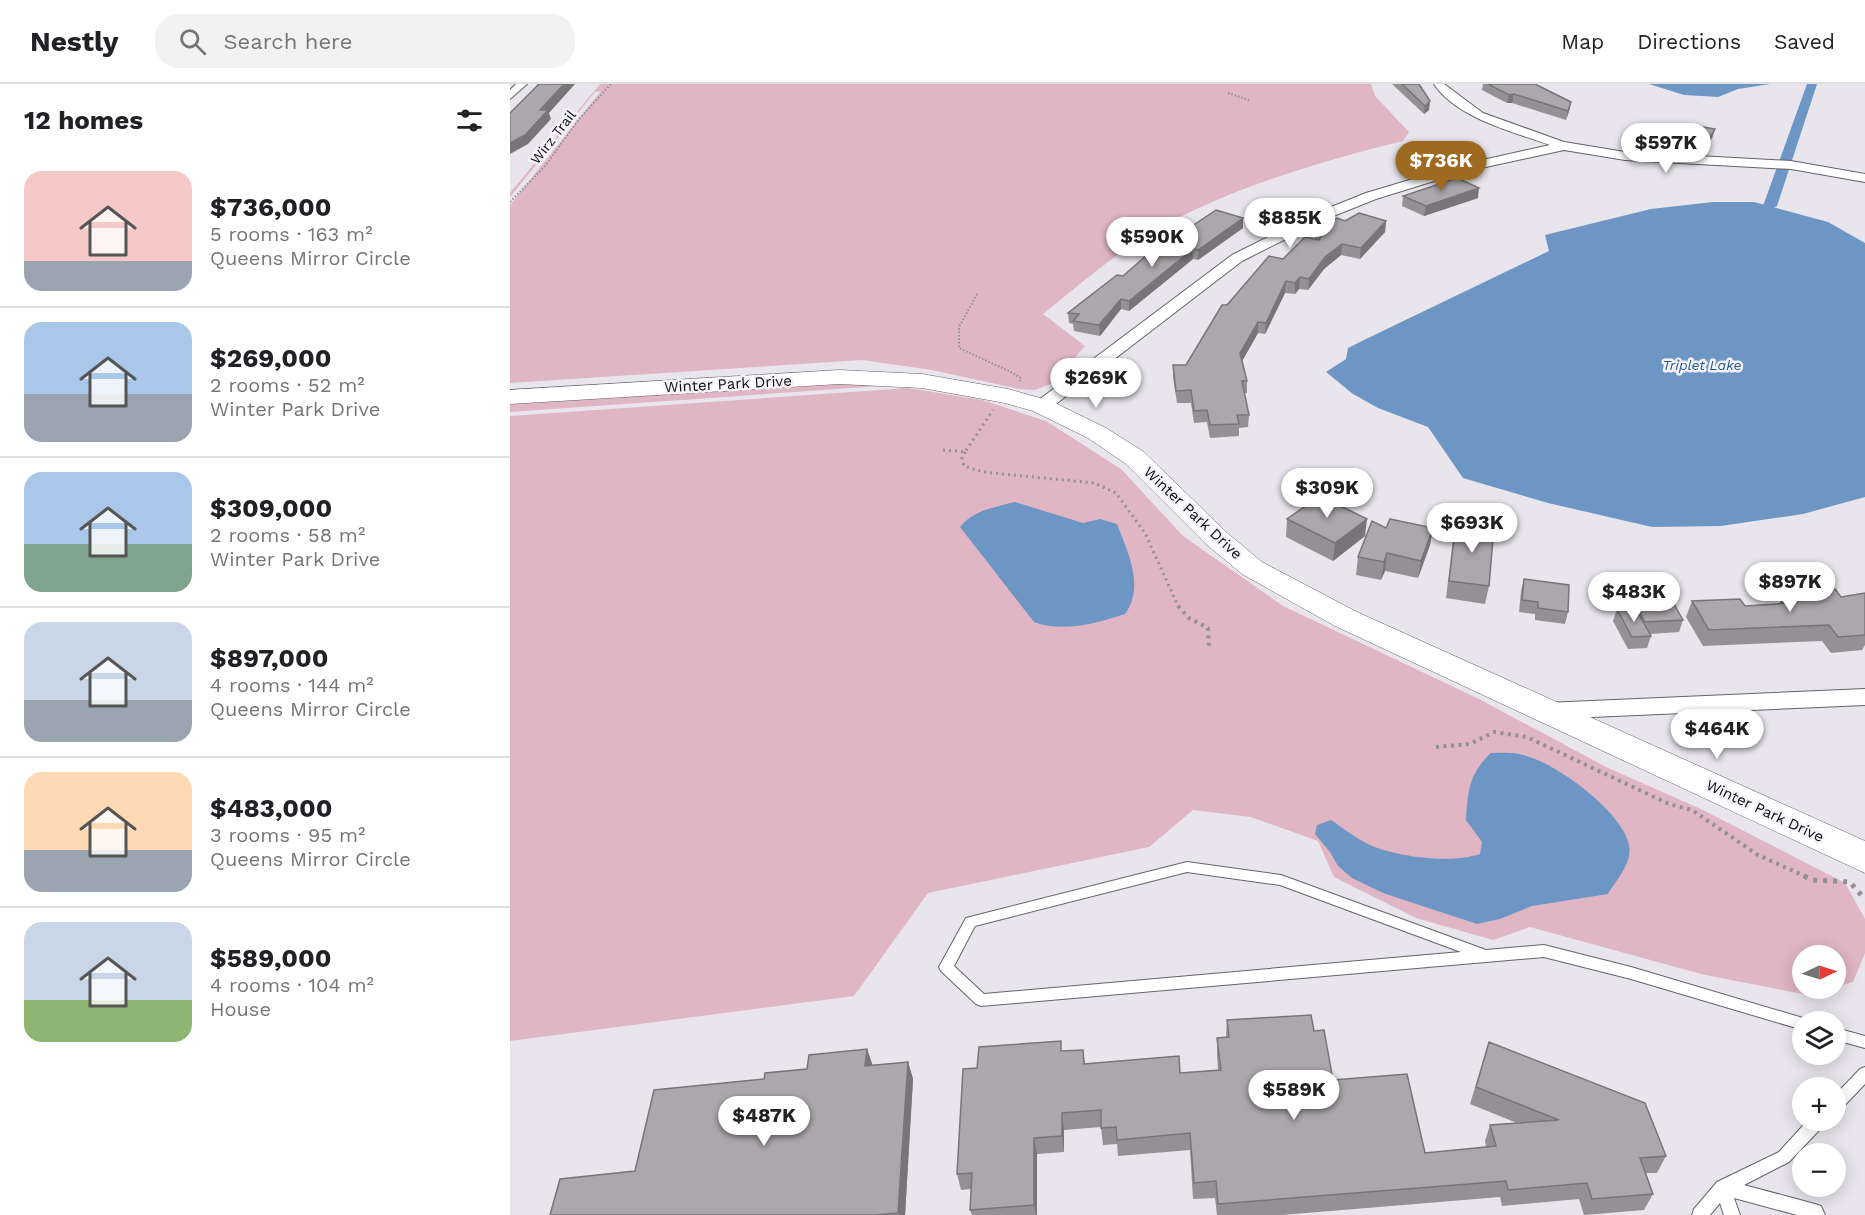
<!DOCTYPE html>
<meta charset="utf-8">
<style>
body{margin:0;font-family:"Work Sans",sans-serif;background:#f2f2f2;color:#202124;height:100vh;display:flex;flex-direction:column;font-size:22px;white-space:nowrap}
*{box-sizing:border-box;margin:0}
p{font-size:20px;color:#757577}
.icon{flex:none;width:33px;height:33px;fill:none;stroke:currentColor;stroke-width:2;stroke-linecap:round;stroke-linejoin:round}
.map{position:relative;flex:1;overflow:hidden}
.details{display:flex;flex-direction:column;background:#fff;width:510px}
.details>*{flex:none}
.needle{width:39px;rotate:86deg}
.buttons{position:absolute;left:1282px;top:861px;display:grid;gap:12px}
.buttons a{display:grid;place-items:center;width:54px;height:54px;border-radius:50%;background:#fff;box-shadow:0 3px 15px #0003;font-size:30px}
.price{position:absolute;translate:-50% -51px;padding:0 14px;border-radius:21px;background:#fff;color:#222;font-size:20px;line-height:39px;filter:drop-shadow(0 2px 3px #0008)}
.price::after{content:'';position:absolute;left:50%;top:36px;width:18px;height:14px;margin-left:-9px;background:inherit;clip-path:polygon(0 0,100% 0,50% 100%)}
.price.on{background:#9d6a20;color:#fff}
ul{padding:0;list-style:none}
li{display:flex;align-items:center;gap:18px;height:150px;padding:0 24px}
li+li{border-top:2px solid #e0e0e0}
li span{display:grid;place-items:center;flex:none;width:168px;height:120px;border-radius:18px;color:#555}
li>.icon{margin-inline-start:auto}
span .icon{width:72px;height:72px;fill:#fffc;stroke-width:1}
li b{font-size:26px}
h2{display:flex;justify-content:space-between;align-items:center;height:72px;padding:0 24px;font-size:26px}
header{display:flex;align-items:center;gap:36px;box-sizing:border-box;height:84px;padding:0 30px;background:#fff;border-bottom:2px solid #e0e0e0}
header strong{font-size:28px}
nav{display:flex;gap:33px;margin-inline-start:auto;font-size:21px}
.search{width:420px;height:54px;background:#f2f2f2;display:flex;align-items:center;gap:15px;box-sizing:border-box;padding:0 21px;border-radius:24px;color:#757577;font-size:22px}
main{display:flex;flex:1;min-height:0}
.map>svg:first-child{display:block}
</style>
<header>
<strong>Nestly</strong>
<div class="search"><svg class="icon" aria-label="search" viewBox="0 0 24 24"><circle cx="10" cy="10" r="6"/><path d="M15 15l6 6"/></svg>Search here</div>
<nav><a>Map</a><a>Directions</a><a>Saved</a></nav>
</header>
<main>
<section class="details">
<h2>12 homes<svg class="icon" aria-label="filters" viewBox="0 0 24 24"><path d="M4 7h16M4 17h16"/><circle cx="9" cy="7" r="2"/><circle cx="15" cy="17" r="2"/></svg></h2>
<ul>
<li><span style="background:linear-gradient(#f6c9c9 75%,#9aa5b1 0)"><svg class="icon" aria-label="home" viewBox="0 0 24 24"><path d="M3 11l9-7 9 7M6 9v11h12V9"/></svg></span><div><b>$736,000</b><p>5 rooms · 163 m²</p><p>Queens Mirror Circle</p></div></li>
<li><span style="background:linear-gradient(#a9c7e8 60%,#9aa5b1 0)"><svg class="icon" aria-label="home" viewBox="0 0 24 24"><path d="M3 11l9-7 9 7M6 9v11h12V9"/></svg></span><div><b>$269,000</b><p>2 rooms · 52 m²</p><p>Winter Park Drive</p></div></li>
<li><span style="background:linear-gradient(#a9c7e8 60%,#7fa58c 0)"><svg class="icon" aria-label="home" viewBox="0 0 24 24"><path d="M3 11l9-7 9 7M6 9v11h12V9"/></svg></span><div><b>$309,000</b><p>2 rooms · 58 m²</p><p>Winter Park Drive</p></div></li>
<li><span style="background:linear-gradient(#c9d6e8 65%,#9aa5b1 0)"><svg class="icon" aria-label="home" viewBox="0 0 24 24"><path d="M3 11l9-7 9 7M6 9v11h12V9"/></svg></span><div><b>$897,000</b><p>4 rooms · 144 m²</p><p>Queens Mirror Circle</p></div></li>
<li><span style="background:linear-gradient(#ffd9b3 65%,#9aa5b1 0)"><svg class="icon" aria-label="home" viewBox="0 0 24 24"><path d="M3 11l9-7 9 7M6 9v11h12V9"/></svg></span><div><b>$483,000</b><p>3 rooms · 95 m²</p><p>Queens Mirror Circle</p></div></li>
<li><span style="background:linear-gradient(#c9d6e8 65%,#8fb573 0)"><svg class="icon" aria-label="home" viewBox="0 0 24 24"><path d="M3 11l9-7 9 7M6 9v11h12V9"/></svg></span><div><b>$589,000</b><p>4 rooms · 104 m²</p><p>House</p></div></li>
</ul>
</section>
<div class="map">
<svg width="1355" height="1131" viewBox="0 0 1355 1131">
<rect width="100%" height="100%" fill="#e8e5ec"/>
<path fill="#e0b5c4" d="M90,0H861L865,12L899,48L893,57C808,78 724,103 647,145C607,168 569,201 533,230L575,262L543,299L525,306L509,305L422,286L352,276L0,299V121L91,7L85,8L0,113V109Z
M328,298L398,300L0,328V318Z
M398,304L472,316L536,337L611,385L673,452L773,522L969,615L1096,683L1193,726L1335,799L1355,835V869L1343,898L1326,903V872H1293V904L1321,905L1298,911L1195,891L1020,843L983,856L906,834L824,793L808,757L741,733L683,726L639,763L418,809L344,912L0,957V332Z"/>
<path fill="#6d96c4" d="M1139,0H1260L1228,5L1208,13L1174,11Z
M1203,118H1244L1318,138L1355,159V413L1293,430L1211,442L1142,443L1038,419L953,394L918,343L868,324L843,310L816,288L836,275L838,264L854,256L1039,167L1035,151L1141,125Z
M505,418L573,439L590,435L607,440C618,469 635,502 615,530C588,539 552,549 524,538L450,443C463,426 486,423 505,418Z
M981,669C991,669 1003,668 1013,671C1045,678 1113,728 1119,761C1123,779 1106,796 1098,810L1022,822L990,835L967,840L873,809L842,794L828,782L820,768L805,750L807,741L821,736C833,744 844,753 856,759C883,773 941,780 970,770L972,758L956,736C958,706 959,690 981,669Z"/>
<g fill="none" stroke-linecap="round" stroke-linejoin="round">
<path fill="#6d96c4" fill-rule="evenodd" d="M1297,0H1307L1267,122L1260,126L1255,125L1253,122Z"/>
<g stroke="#656369" stroke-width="2">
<path id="lane" d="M677,778L771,791L976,866L1034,861L1121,883L1293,934L1299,938H1293V946L1121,895L1034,873L471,922L466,920L431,887L429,883L456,834ZM677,788L770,801L951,868L474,910L444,882L465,842Z
M1326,944L1355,952V964L1326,956Z
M1355,983V1000L1331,1025L1326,1027V1010L1350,985Z
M1298,1036H1316L1314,1041L1279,1078L1234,1101L1305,1120L1311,1122L1315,1131H1287L1224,1114L1230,1131H1214L1210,1119L1200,1131H1182L1184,1125L1207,1098L1269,1068Z"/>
</g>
<g stroke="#656369" stroke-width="2">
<path id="street" d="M6,0H17L0,15V6Z
M924,0H934L973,29L1054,58L1115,68L1281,77L1355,90V98L1281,85L1115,76L1054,66L953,88L866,115L816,135L732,177L538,326H526L523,322L526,318L722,171L806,129L856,109L946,82L1040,61C1004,48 946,34 924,0Z
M1355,605V621L1036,635L1028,633L1024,627L1028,621L1036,619Z"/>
</g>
<g stroke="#656369" stroke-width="1">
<path id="secondary" d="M329,286L412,290L498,305L541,317L596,344L634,368L716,448L752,478L847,528L1355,757V789L825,542L732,490L696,460L616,380L578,354L523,327L495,319L412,304L329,300L0,320V306Z"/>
</g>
<path stroke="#929095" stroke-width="2" stroke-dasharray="1.5 2" stroke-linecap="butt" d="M718,9L739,16
M0,118L36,81L69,35L101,0
M467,210L449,243V264L503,289L511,294L509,299"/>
<path stroke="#929095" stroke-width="3" stroke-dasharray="2 4" stroke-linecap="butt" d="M433,366L455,368L483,326
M455,368L452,374L454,382L473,388L584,399L606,409L635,449L669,524"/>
<path stroke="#929095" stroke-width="4" stroke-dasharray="3 4.5" stroke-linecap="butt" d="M668,522L679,534L698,544L699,565
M926,663L960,660L984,648L1017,653L1159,720L1182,726L1248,771L1297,793"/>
<path stroke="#929095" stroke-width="5" stroke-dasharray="4 6" stroke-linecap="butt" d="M1294,792L1303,796L1340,798L1352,812"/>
<use href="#lane" fill="#fff" fill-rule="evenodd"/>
<use href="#street" fill="#fff" fill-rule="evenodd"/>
<use href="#secondary" fill="#fff" fill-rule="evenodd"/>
</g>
<path fill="#949094" d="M882,0H909L919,26L914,30Z
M973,0H1025L1061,18L1059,27L1056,36L1002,19H997L972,6Z
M1205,45L1202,54L1192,70L1170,66L1172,57Z
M893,112L968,114L914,132L892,122Z
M835,137H876L875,148L850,175L831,171L814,185L798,206L789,205L785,210L775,209L755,250L748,249L732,277L737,297V309H734L739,331L738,343L729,344V352L700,354L697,338L684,339L681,319H667L663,293V281H676L717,221L773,175L805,155V147Z
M733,144L688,176L683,175L619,227L611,225L590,252L564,247L563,240L559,239L558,229L613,192Z
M777,435L855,452L823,477L776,453Z
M946,438L979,502L975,520L936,514L943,456Z
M876,444H923L920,461L908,494L875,487L871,496L846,491L848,473Z
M1014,495L1058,528L1055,540L1025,536V530L1009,528L1011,507Z
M1274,509L1331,513L1355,509V561L1352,566L1321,569L1312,557L1193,562L1176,533L1182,517L1235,522L1269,520Z
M1122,516L1173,536L1169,548L1140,550L1141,552L1137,564L1118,565L1103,537L1107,525L1120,524Z
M717,936L804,947L823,996L915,1069L976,1063L975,1057L980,1041L1007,1039L960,1020L979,958L1156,1072L1147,1089H1136L1143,1110L1134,1126L1074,1131L1069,1115L992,1122L990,1113L772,1131H707L705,1114L683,1115L680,1066L608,1072L607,1060L593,1061L591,1043L554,1046V1068L527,1070V1131H462L460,1126L461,1105L451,1106L447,1090L467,984L553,967L573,966L575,980L670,989L708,986L707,971V954L716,953Z
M357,965L362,981L398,978L403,995L395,1131H40L125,1087L254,995L297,985Z"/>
<path fill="#787578" d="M54,0H65L39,29L41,35L18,60L0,70V59Z
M1004,10L1002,19H997L999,11Z
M920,17L919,26L914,30L915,22Z
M1061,18L1059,27L1056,36L1058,27Z
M1205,45L1202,54L1192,70L1195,61Z
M969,104L968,114L914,132L916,122Z
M733,134V144L688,176V166Z
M876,137L875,148L850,175L851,164Z
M832,160L831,171L814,185L798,206L799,195L815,173Z
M683,165V175L619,227V217Z
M790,193L789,205L785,210V199Z
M776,197L775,209L755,250L756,239Z
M611,215V225L590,252L589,241Z
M748,238V249L730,281V269Z
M857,435L855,452L823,477L825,459Z
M923,444L920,461L908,494L911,477Z
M877,469L875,487L871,496L874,478Z
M357,965L363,982H355Z
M398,978L403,995L395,1131H389L388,1129Z
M552,1029L554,1046V1068L552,1052Z
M524,1054L527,1070V1131H526L524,1121Z"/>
<path fill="#aca7ac" stroke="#787578" stroke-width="1.5" d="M29,0H54L30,26H38L15,51L0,59V29Z
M892,0H909L920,17L915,22Z
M978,0H1025L1061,18L1058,27L1004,10L999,11Z
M1183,41L1205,45L1195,61L1172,57Z
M947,94L969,104L916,122L893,112Z
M706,126L733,134L688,166L683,165L619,217L611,215L589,241L563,237L569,230L558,229L607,191L613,192L645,164H649Z
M849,129L876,137L851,164L832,160L815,173L799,195L790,193L785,199L776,197L756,239L748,238L730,269L737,297H732L739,331H727L729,340L700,341L697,326L684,327L681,306L666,307L663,281H676L712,221H717L759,172L773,175L795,153L809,156L812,151L805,147L827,134L835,137Z
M810,412L857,435L825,459L777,435Z
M880,435L923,444L911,477L877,469L874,478L848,473L862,437L876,444Z
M946,438L984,443L979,502L939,497Z
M1014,495L1059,501L1058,528L1028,524V518L1012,516Z
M1325,505L1331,513L1355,509V551L1328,553L1319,541L1199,546L1182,517L1230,515L1235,522L1281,519L1274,509Z
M1160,513L1173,536L1135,538L1122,516Z
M1125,524L1141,552L1122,553L1107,525Z
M801,931L804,947L814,946L823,996L897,990L915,1069L986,1062L980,1041L1049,1036L966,1003L979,958L1135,1019L1156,1072L1130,1074L1143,1110L1082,1115L1077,1099L998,1106L996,1097L708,1120L706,1097L684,1099L680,1049L607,1056L606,1043L591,1044V1026L552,1029V1052L524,1054V1121L460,1126L462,1089L447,1090L453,985L467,984L469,963L551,957V967L573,966L574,980L669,972L670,989L711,986L707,954L719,953L717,936Z
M357,965L355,982L398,978L388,1129L365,1131H40L50,1095L125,1087L144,1006L254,995L255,989L297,985L299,971Z"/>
<g text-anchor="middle" stroke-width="5" stroke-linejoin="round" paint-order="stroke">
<g font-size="14" fill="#0d0c0e" stroke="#f5f2f9">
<text transform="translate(43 53) rotate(-52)" y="5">Wirz Trail</text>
</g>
<g font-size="14" font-style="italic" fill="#1f5893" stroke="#f5f2f9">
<text x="1192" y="286">Triplet Lake</text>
</g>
<g font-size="15" fill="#0d0c0e" stroke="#f5f2f9">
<text transform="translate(218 300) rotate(-3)" y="5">Winter Park Drive</text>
<text transform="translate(683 429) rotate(43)" y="5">Winter Park Drive</text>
<text transform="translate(1255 727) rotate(25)" y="5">Winter Park Drive</text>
</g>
</g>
</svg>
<div class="buttons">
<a><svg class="needle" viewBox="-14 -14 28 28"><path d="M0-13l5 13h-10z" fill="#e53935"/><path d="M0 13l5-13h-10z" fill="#757577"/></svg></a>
<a><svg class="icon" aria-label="layers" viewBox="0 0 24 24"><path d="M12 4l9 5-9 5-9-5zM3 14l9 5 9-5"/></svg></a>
<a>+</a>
<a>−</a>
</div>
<b class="price" style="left:1156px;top:90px">$597K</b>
<b class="price on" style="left:931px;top:108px">$736K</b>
<b class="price" style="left:780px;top:165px">$885K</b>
<b class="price" style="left:642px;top:184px">$590K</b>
<b class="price" style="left:586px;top:325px">$269K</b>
<b class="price" style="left:817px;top:435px">$309K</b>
<b class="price" style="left:962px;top:470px">$693K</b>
<b class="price" style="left:1280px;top:529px">$897K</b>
<b class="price" style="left:1124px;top:539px">$483K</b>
<b class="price" style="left:1207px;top:676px">$464K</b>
<b class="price" style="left:784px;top:1037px">$589K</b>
<b class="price" style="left:254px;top:1063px">$487K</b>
</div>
</main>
